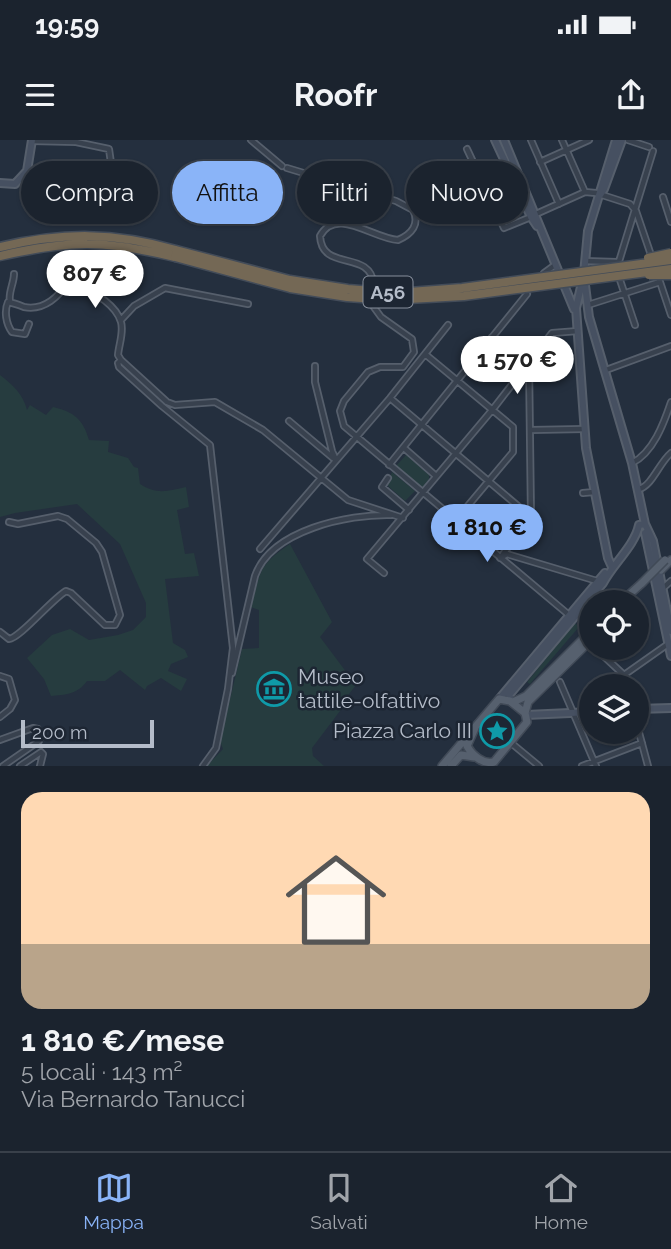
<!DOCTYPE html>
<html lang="it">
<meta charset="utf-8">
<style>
body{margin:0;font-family:Raleway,sans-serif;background:#282f3a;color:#f1f3f6;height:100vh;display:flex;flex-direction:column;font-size:26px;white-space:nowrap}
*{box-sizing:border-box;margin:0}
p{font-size:23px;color:#a0a4aa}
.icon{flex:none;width:38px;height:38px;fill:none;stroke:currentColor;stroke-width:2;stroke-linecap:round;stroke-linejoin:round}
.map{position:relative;height:626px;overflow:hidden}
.panel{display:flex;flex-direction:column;background:#1b232e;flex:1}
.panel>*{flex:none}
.hud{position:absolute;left:21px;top:21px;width:630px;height:63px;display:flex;gap:14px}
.fabs{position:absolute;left:579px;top:450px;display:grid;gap:14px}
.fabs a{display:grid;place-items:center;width:70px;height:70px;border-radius:50%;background:#1b232e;box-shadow:0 2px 5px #0004,0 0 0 2px #39404a;font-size:35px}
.scale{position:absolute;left:21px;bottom:18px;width:133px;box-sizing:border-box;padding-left:7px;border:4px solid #b4bcc9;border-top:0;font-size:19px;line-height:24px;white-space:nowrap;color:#b4bcc9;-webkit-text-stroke:5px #1d2633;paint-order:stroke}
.price{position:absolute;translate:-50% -60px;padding:0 16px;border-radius:24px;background:#fff;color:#222;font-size:23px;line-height:46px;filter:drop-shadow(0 2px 4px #0008)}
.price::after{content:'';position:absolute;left:50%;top:42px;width:21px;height:16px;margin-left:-10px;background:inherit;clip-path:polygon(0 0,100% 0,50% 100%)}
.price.selected{background:#8ab4f8;color:#111}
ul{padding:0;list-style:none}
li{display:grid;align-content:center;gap:14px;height:371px;padding:0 21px}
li+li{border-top:2px solid #39404a}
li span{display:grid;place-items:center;height:217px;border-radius:21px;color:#555}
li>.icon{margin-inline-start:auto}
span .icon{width:126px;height:126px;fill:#fffc;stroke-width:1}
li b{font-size:30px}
.tag{padding:0 24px;border-radius:32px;background:#1b232e;box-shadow:0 2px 5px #0004,0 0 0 2px #39404a;font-size:24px;line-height:63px}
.tag.selected{background:#8ab4f8;color:#111}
.status{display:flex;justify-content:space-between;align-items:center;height:49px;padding:0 35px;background:#1b232e;direction:ltr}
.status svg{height:19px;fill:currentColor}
header{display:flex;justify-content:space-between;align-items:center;height:91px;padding:0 21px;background:#1b232e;font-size:32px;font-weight:700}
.tabs{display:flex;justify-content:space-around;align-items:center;height:98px;border-top:2px solid #39404a;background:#1b232e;font-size:19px;color:#a0a4aa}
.tabs a{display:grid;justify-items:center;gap:4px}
.tabs .selected{color:#8ab4f8}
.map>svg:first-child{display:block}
</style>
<div class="status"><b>19:59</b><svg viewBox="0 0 49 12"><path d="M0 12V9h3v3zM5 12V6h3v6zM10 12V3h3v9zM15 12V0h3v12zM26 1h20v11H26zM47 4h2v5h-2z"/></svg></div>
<header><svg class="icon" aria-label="menu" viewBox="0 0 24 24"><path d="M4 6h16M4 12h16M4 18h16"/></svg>Roofr<svg class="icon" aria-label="share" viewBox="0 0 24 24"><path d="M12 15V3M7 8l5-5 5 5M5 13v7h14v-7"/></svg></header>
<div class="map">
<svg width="671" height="626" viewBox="0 0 671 626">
<rect width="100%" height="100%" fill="#242f3e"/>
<path fill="#263c3f" d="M0,235C13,245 23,254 27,270L30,265L46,275L53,267C74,272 83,279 89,300L109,301L108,312L128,318L134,327L138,328L140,344C156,355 169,351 186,347L189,367L177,370L185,414L194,413L199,436L165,439L173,503L185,510L188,517L171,524L168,531L187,539L181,551L161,538L147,546L145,550L120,530L105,541H87C78,554 65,555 51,556L44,539L27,518L52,495L70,489L89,500L118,495L133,490L146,477V463L120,404L77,364L15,373L0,377Z
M406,315L429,335V339L422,348L396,326Z
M392,332L415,351L405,361L387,345Z
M290,404L332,482L320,497L356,545L346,558V563L312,608L313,616L324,626H207L223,609L220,601L242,509L259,508V470L251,467C261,432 257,426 290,404Z
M575,483L579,487L530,544L527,542Z"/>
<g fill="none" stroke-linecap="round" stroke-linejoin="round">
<g stroke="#565f6c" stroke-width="8">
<path id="street" d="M251,0L282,26
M531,0L559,64
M562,0L585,52
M628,0L649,7
M32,1L76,2L109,9L111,23L119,31L123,38L101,65L89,64
M467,9L504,88L531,77
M540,22L589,0
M287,28L396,61L413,70C420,84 412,94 398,100C374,99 336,66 320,96C322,133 370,108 374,145
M663,57L671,82
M536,74L585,52L596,53L630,64L636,71L652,118
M585,121L617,122
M617,128L653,11
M544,133L555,125
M658,136L671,175
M619,137L635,185
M10,161C8,153 14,143 14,134
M588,165L660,142
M373,166L381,177L412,199L414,212L403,227H380L368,232L344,261L340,271L344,286L569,475
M121,180L134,166L165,148L248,164
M29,184L25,194L12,192C6,184 4,171 8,162C14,163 19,165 24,167C45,171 59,156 70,140C87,150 115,161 121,182C124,192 119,204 118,215L121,220L118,223L119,227L162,266L210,305L233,508L228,549
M492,197L527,224
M425,214L513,287V312L456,380
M121,220L167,262L175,265L215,262L263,290L348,360L403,378
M315,226V242L332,311L336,320
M606,230L671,206
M390,258L531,377
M289,281L333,318
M531,290L584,289
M404,308L436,336
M632,323C653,313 664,283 671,262
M389,325L527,154
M388,338L382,347L409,370
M639,349C652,346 659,323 671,313
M583,353L594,352
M260,409L390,258L448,185
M504,416L507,414L597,441
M500,418L531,377L529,223
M384,433L367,419L493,269L552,193L578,191
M663,448L671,441
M0,492L9,499C20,498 51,460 66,451L71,453L105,485H115L120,475L102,412L96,403L67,379L58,376L18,384L9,382
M595,508L624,535L627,546
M232,533L255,436C271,390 348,374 391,375
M624,535L668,504
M0,536L9,539L15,560L10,569L0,577
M560,542L596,626
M637,585L648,626
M0,600L33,588L38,589L41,595L39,601L3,626
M510,602L539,626
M20,626L41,612L43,614L40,626
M203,626L216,608L228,549
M582,626L642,603"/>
</g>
<g stroke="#565f6c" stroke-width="10">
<path id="secondary" d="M495,0L531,77L537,86
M504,0L574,169
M0,43L15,44L27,31L32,0
M600,55L604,49L622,0
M584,137L589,177L632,323L645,384L653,401L671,491
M645,393L671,516
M612,427L608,418L586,308L576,168L584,134L588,91L616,0
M500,558L605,433
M512,562L509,555L603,443C613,424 635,405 639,385L645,384
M637,569L671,568
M526,575L592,572"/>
</g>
<g stroke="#414a57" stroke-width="10">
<path id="primary" d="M661,430L671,420
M621,462L642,443
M513,562L526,556L592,490
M475,588L467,606C472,615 483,625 494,622L527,582L525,573L528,562L592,499
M442,626L499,559L510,561L525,573
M451,626L461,615L474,617"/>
</g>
<g stroke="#434c59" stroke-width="11">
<path id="highway" d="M0,107C63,92 114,92 176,110
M0,116C70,100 105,100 175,117"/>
</g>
<use href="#street" stroke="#38414e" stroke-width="4.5"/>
<use href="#secondary" stroke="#465061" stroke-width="6"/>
<use href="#primary" stroke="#56606e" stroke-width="7"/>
<use href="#highway" stroke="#746855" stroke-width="8"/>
<g stroke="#414a57" stroke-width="10" stroke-linecap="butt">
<path id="primary-bridge" d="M642,443L665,420"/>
</g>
<g stroke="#434c59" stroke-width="11" stroke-linecap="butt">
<path id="highway-bridge" d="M176,110L290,140L348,149L396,153L462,148L671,120
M175,117L290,148L347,157L390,160L464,156L671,129
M648,118L671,113
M649,135H671"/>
</g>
<use href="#primary-bridge" stroke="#56606e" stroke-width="7"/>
<use href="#highway-bridge" stroke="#746855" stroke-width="8"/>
</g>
<defs>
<g id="museum-ring" transform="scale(1.75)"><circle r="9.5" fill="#1d2633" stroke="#0f9aa8" stroke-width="1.5"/><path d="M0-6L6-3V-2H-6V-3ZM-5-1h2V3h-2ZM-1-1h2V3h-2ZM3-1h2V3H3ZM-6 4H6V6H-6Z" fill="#0f9aa8"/></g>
<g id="sight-ring" transform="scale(1.75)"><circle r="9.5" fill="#1d2633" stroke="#0f9aa8" stroke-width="1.5"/><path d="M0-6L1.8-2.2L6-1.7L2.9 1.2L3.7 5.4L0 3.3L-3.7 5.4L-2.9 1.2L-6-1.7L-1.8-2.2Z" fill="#0f9aa8"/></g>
</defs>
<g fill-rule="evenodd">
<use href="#museum-ring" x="274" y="549"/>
<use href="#sight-ring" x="497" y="591"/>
</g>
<g text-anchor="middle" stroke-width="5" stroke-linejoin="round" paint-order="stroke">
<rect fill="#1d2633" stroke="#878f9c" stroke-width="2" x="363.5" y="136.5" width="49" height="31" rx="5"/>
<g font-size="19" font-weight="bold" fill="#b4bcc9">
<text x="388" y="159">A56</text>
</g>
<g font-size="21" fill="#b4bcc9" stroke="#1d2633" text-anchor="start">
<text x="298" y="544">Museo<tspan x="298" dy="24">tattile-olfattivo</tspan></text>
<text x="472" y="598" text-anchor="end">Piazza Carlo III</text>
</g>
</g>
</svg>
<div class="fabs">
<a><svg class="icon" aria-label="locate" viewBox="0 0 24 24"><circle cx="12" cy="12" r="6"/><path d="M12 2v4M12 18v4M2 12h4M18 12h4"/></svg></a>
<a><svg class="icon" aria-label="layers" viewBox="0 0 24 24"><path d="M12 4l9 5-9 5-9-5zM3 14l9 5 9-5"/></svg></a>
</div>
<div class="scale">200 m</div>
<b class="price" style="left:95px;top:170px">807 €</b>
<b class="price" style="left:517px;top:256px">1 570 €</b>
<b class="price selected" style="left:487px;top:424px">1 810 €</b>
<div class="hud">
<a class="tag">Compra</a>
<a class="tag selected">Affitta</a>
<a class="tag">Filtri</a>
<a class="tag">Nuovo</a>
</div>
</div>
<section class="panel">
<ul>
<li><span style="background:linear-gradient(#ffd9b3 70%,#b9a48a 0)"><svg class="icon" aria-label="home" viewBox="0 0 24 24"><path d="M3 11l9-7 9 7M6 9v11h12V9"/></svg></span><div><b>1 810 €/mese</b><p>5 locali · 143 m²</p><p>Via Bernardo Tanucci</p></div></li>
</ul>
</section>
<nav class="tabs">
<a class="selected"><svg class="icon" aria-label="map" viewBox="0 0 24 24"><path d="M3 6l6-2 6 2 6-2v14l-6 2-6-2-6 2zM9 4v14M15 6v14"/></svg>Mappa</a>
<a><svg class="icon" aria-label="saved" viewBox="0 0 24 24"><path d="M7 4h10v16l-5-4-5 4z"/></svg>Salvati</a>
<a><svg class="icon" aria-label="home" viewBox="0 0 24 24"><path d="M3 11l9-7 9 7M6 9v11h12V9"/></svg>Home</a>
</nav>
